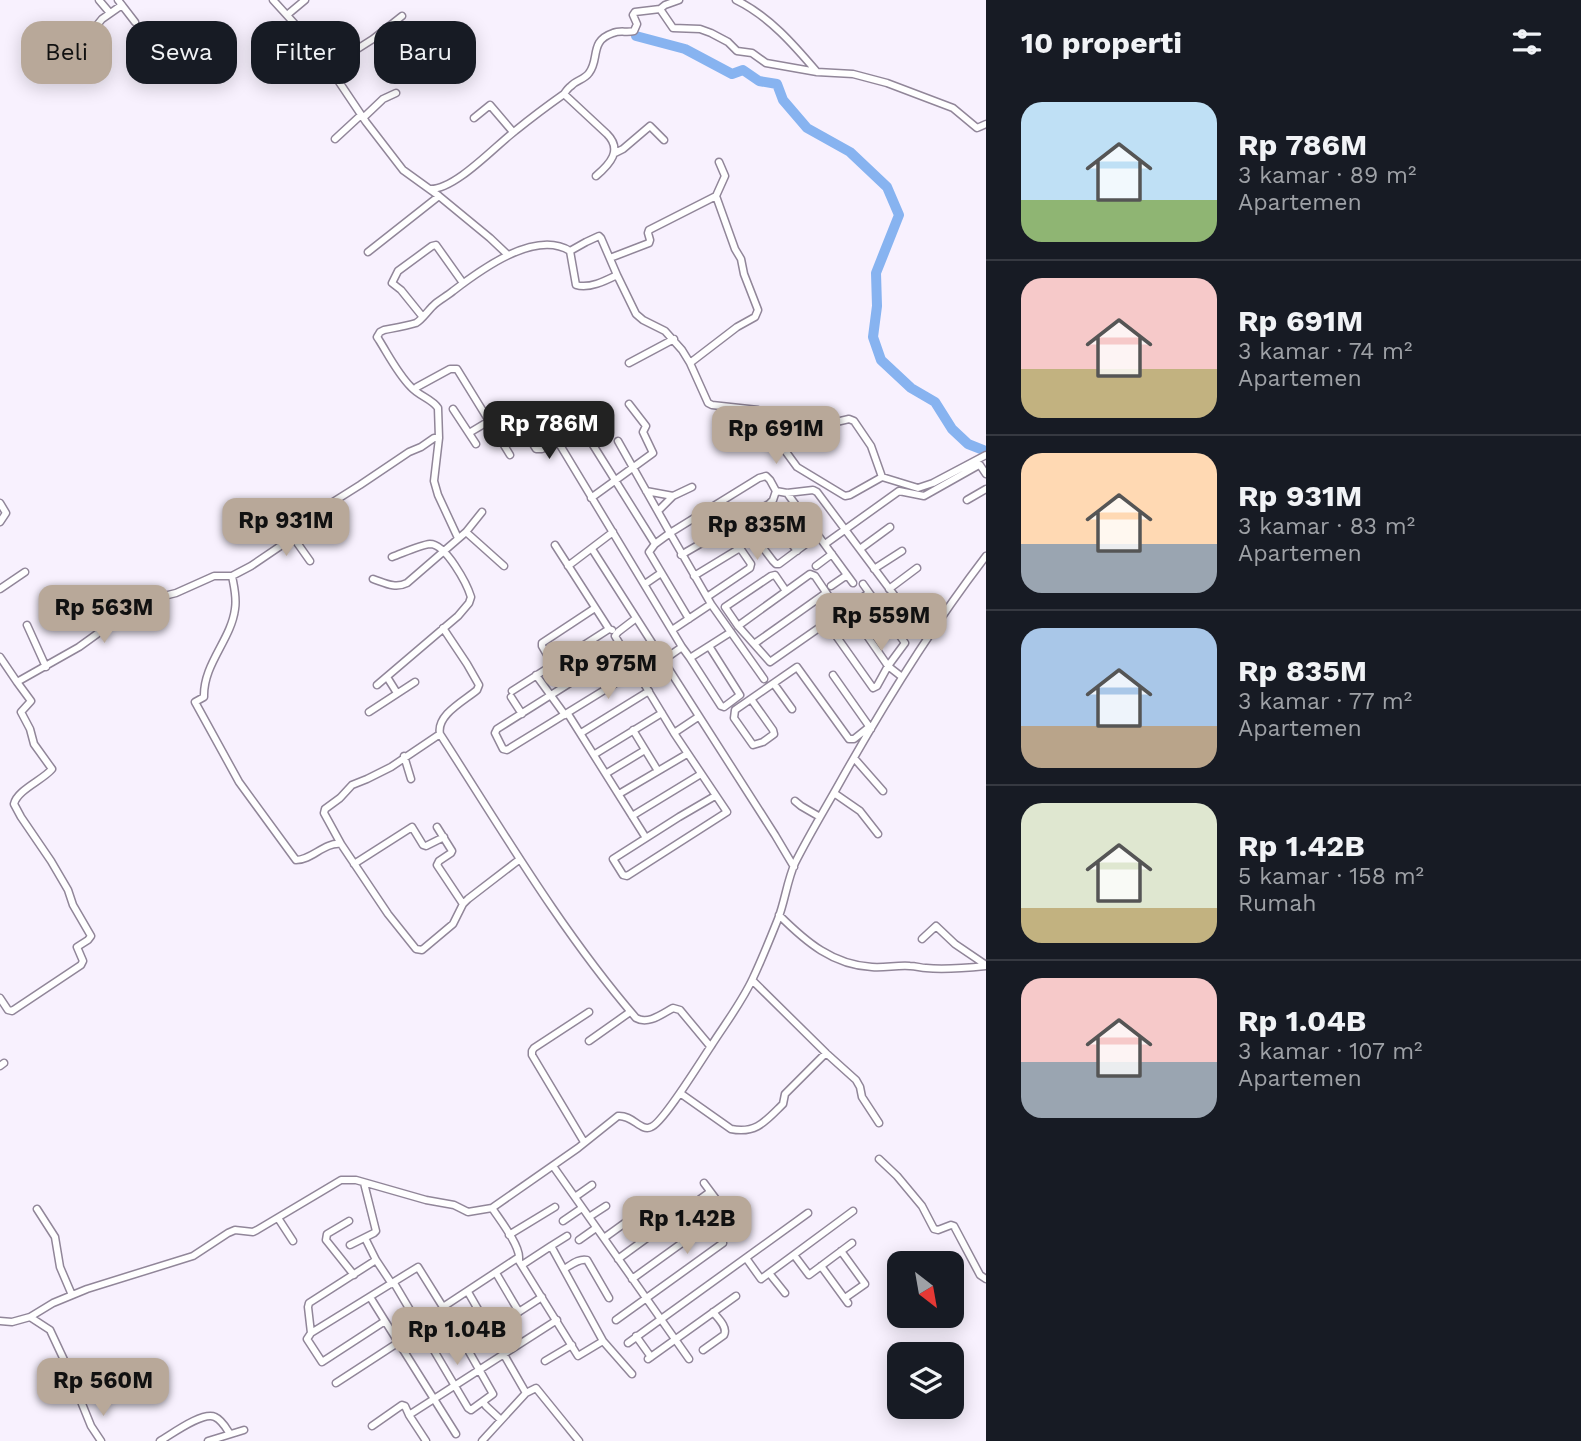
<!DOCTYPE html>
<html lang="id">
<meta charset="utf-8">
<style>
body{margin:0;font-family:"Work Sans",sans-serif;background:#242831;color:#f1f3f6;height:100vh;display:flex;flex-direction:column;font-size:26px;white-space:nowrap}
*{box-sizing:border-box;margin:0}
p{font-size:23px;color:#9ea1a6}
.icon{flex:none;width:38px;height:38px;fill:none;stroke:currentColor;stroke-width:2;stroke-linecap:round;stroke-linejoin:round}
.map{position:relative;flex:1;overflow:hidden}
.sheet{display:flex;flex-direction:column;background:#171b24;width:595px}
.sheet>*{flex:none}
.hud{position:absolute;left:21px;top:21px;width:665px;height:63px;display:flex;gap:14px}
.needle{width:46px;rotate:149deg}
.tools{position:absolute;left:887px;top:1251px;display:grid;gap:14px}
.tools a{display:grid;place-items:center;width:77px;height:77px;border-radius:14px;background:#171b24;box-shadow:0 4px 18px #0003;font-size:35px}
.price{position:absolute;translate:-50% -60px;padding:0 16px;border-radius:14px;background:#b8a899;color:#111;font-size:23px;line-height:46px;filter:drop-shadow(0 2px 4px #0008)}
.price::after{content:'';position:absolute;left:50%;top:42px;width:21px;height:16px;margin-left:-10px;background:inherit;clip-path:polygon(0 0,100% 0,50% 100%)}
.price.current{background:#222;color:#fff}
ul{padding:0;list-style:none}
li{display:flex;align-items:center;gap:21px;height:175px;padding:0 35px}
li+li{border-top:2px solid #363941}
li span{display:grid;place-items:center;flex:none;width:196px;height:140px;border-radius:21px;color:#555}
li>.icon{margin-inline-start:auto}
span .icon{width:84px;height:84px;fill:#fffc;stroke-width:1}
li b{font-size:30px}
h2{display:flex;justify-content:space-between;align-items:center;height:84px;padding:0 35px;font-size:30px}
.tag{padding:0 24px;border-radius:21px;background:#171b24;box-shadow:0 4px 18px #0003;font-size:24px;line-height:63px}
.tag.current{background:#b8a899;color:#111}
main{display:flex;flex:1;min-height:0}
.map>svg:first-child{display:block}
</style>
<main>
<div class="map">
<svg width="986" height="1441" viewBox="0 0 986 1441">
<rect width="100%" height="100%" fill="#f8f1fe"/>
<g fill="none" stroke-linecap="round" stroke-linejoin="round">
<path stroke="#87b3f0" stroke-width="10" d="M636,36L685,49L732,74L743,70L759,81L777,84L783,100L807,128L850,152L887,187L899,215L876,273L877,306L873,337L881,360L911,388L935,402L952,429L968,444L986,451"/>
<g stroke="#918699" stroke-width="9">
<path id="street" d="M99,0L110,13
M118,0L135,22
M273,0L294,23L325,61L366,122L403,170L439,196L490,238L508,255
M736,0C769,16 794,45 817,72
M660,9L673,28L700,29L711,33L728,42L737,51L752,53L766,63L817,72L853,74L887,83L953,108L977,128L986,124
M287,15L305,0
M93,30L102,19L122,5
M329,67L373,39L402,16
M363,118L383,99L396,93
M474,118L490,105L513,132
M335,139L361,115
M615,153L623,149L650,126L664,140
M596,176C610,164 623,150 607,134L564,94C566,91 568,88 571,86C576,80 584,80 589,73C600,59 589,41 613,33C620,30 627,33 634,31L637,24L633,15L635,12L660,9L665,5L679,0
M430,189C455,190 495,146 515,131C531,118 547,106 564,94
M570,251L576,285C589,289 605,281 617,275L636,314L643,320L665,331L682,350L690,363L708,403L712,405L758,410L770,430L797,467L845,496L850,495L882,477L918,488L933,483L986,455
M570,251L586,242L599,236L601,238L617,275
M368,252L439,196
M610,258L649,243L650,240L648,233L649,230L716,196L725,176L719,162
M422,316L401,290L392,283L398,271L432,246L436,245L463,283
M629,363L674,339
M690,363L737,327L755,317L758,310L744,274L741,259L735,249L716,196
M417,387L450,369H457L510,455
M453,409L476,444
M819,426L849,419L854,421L871,446L882,477
M469,433L509,409L512,410L536,449H542L557,442L560,445L682,647L662,661
M439,438L434,481L438,495L458,538
M618,441L670,533L655,544L649,552L689,619
M557,442L577,428L583,429L655,544
M646,491L673,496
M776,491L787,493L813,490L817,492L927,639
M787,493L853,583
M591,498L653,453L643,432L646,426L629,404
M967,500L986,489
M0,503L6,513L0,522
M764,507L797,551
M658,511L673,496L692,487
M466,532L504,566
M751,532L773,561L776,564H779L818,535
M293,537L310,561
M825,544L899,491L924,496L979,465H980L986,474
M555,545L609,629L612,630
M592,549L775,835L794,867
M860,549L890,527
M568,566L613,532
M816,566L832,554
M874,569L902,551
M694,576L740,548L751,564L750,568L707,597
M373,579C385,583 395,589 407,583L466,532L482,512
M645,584L661,573
M831,586L847,575
M0,589L25,572
M889,589L917,568
M786,591L775,575L771,576L725,607L738,626L770,662L869,593
M711,604L764,679
M848,608L888,666L902,677
M635,619L618,632L615,636L674,733L727,812L627,876L623,875L613,859L679,817L715,796
M827,623L873,688L877,686L888,666L905,643L863,584
M27,625L46,667
M738,626L810,574L815,576L840,613
M443,628L467,664L479,685L477,690C464,701 436,715 440,734C502,830 561,931 636,1018C648,1025 662,1014 673,1008L680,1010L710,1046
M672,630L711,604L670,533L759,478L766,476L770,480L776,491L773,500L769,504L681,555
M754,644L826,593
M682,647L690,658L731,632
M624,649L497,729L495,733L503,749L507,750L637,670
M0,657L17,682L79,647L97,634L123,610L141,599L148,596H164L176,593L214,576H232
M690,658L721,706L724,707L740,695L709,646
M553,665L542,646V643L595,608
M536,675L565,715
M833,675L871,729
M387,677L397,693
M774,684L792,709
M377,685L458,616L469,603L471,597C467,584 446,544 430,544C420,545 403,553 392,557
M512,691L609,629
M511,697L522,714
M751,699L773,730L774,734L763,742L753,745L734,718L735,710L797,667L849,739H854L869,727
M369,712L415,682
M568,714L646,838
M633,730L658,771
M581,733L649,691
M674,733L698,717
M595,754L662,713
M404,756L411,779
M854,758L883,791
M607,773L645,750
M834,793L860,811L878,834
M619,794L687,754
M795,801L801,806L820,817
M632,816L701,774
M437,827L452,851L451,853L439,861L437,865L463,904
M341,844L324,813L325,809L340,798L352,785L367,779L391,767L440,734
M520,859L468,899L463,904L453,924L422,950L416,949L388,914L341,844C324,842 312,860 296,860L239,782L195,702L204,697C203,664 231,640 235,609C237,597 234,587 232,576L251,566L307,528L333,502L360,485L409,452L421,447L434,438H439L438,408C432,399 419,396 411,387C398,374 389,356 379,340L377,337L380,332L384,330C394,328 406,326 416,323C422,320 429,309 435,304C441,299 447,296 453,291C479,271 535,229 570,251
M354,864L412,827L423,845L426,846L444,837
M779,915C806,942 833,965 872,967C885,968 897,965 910,966C916,966 921,968 926,968C946,970 966,968 986,966
M922,939L936,926L955,944L986,965
M752,980L826,1053L856,1080L860,1087L862,1097L879,1123
M0,998L8,1010L12,1011L81,965L83,961L77,947L88,940L91,936L73,905L68,890L51,861L21,817L14,804C17,790 43,780 52,769L34,744L30,729L21,712L31,701L17,682
M589,1041L630,1012
M0,1066L4,1063
M680,1093L731,1129C755,1134 765,1122 781,1106L783,1104L785,1094L826,1053
M584,1142L532,1055V1051L534,1048L589,1012
M879,1159L897,1176L922,1206L934,1229L938,1230L951,1225L954,1226L980,1275L986,1279
M553,1166L689,1359
M704,1183L733,1222
M575,1197L592,1185
M37,1209L55,1237L60,1267L72,1295
M589,1217L606,1206
M278,1218L293,1241
M349,1221L327,1234L326,1240L354,1275
M563,1221L582,1208
M509,1235L555,1207
M567,1236L551,1246L603,1341L632,1374
M365,1238L376,1260L309,1303L308,1307L311,1333L307,1339L322,1362L385,1321L456,1434
M604,1238L647,1207
M579,1240L596,1228
M350,1245L374,1233L376,1231L364,1183
M841,1251L865,1284L845,1298
M794,1255L809,1275L852,1243
M519,1257V1261L578,1356L603,1341
M746,1258L761,1279L853,1211
M618,1259L710,1192
M376,1260L392,1284
M522,1265L551,1246
M821,1266L848,1303
M564,1269C571,1265 579,1258 587,1260L609,1298
M496,1273L519,1312
M769,1273L785,1293
M632,1279L725,1212
M394,1283L468,1408L471,1410L493,1394L451,1320
M468,1292L526,1393L482,1441
M370,1297L385,1321
M30,1317L50,1330L65,1362L91,1426L101,1441
M616,1320L723,1243
M0,1321L12,1322L30,1317L53,1303L87,1289L193,1256L228,1233L235,1230L253,1232L257,1230L341,1180H356L426,1200L454,1205L468,1212L492,1208L578,1148L618,1116C633,1115 641,1132 651,1127C663,1123 702,1059 711,1046C725,1024 742,1002 753,978C762,959 770,939 778,919C785,901 787,881 795,863C810,833 828,804 844,775C887,699 933,625 986,556
M489,1331L542,1297
M311,1333L418,1267L443,1307
M636,1336L651,1357
M628,1343L808,1213
M403,1349L451,1320L443,1307L519,1257C519,1244 500,1220 492,1208
M703,1350L724,1335C728,1327 718,1318 713,1312
M648,1359L736,1296
M545,1361L572,1345
M336,1383L399,1342
M526,1393L536,1388L579,1441
M483,1402L486,1406L501,1420
M409,1415L426,1441
M372,1426L402,1405L405,1406L409,1415L557,1320
M160,1441C172,1434 203,1411 215,1417C222,1420 226,1428 230,1434
M208,1441L244,1430"/>
</g>
<use href="#street" stroke="#fff" stroke-width="6"/>
</g>
</svg>
<div class="tools">
<a><svg class="needle" viewBox="-14 -14 28 28"><path d="M0-13l5 13h-10z" fill="#e53935"/><path d="M0 13l5-13h-10z" fill="#9ea1a6"/></svg></a>
<a><svg class="icon" aria-label="layers" viewBox="0 0 24 24"><path d="M12 4l9 5-9 5-9-5zM3 14l9 5 9-5"/></svg></a>
</div>
<b class="price current" style="left:549px;top:461px">Rp 786M</b>
<b class="price" style="left:776px;top:466px">Rp 691M</b>
<b class="price" style="left:286px;top:558px">Rp 931M</b>
<b class="price" style="left:757px;top:562px">Rp 835M</b>
<b class="price" style="left:104px;top:645px">Rp 563M</b>
<b class="price" style="left:881px;top:653px">Rp 559M</b>
<b class="price" style="left:608px;top:701px">Rp 975M</b>
<b class="price" style="left:687px;top:1256px">Rp 1.42B</b>
<b class="price" style="left:457px;top:1367px">Rp 1.04B</b>
<b class="price" style="left:103px;top:1418px">Rp 560M</b>
<div class="hud">
<a class="tag current">Beli</a>
<a class="tag">Sewa</a>
<a class="tag">Filter</a>
<a class="tag">Baru</a>
</div>
</div>
<section class="sheet">
<h2>10 properti<svg class="icon" aria-label="filters" viewBox="0 0 24 24"><path d="M4 7h16M4 17h16"/><circle cx="9" cy="7" r="2"/><circle cx="15" cy="17" r="2"/></svg></h2>
<ul>
<li><span style="background:linear-gradient(#bfe0f5 70%,#8fb573 0)"><svg class="icon" aria-label="home" viewBox="0 0 24 24"><path d="M3 11l9-7 9 7M6 9v11h12V9"/></svg></span><div><b>Rp 786M</b><p>3 kamar · 89 m²</p><p>Apartemen</p></div></li>
<li><span style="background:linear-gradient(#f6c9c9 65%,#c2b280 0)"><svg class="icon" aria-label="home" viewBox="0 0 24 24"><path d="M3 11l9-7 9 7M6 9v11h12V9"/></svg></span><div><b>Rp 691M</b><p>3 kamar · 74 m²</p><p>Apartemen</p></div></li>
<li><span style="background:linear-gradient(#ffd9b3 65%,#9aa5b1 0)"><svg class="icon" aria-label="home" viewBox="0 0 24 24"><path d="M3 11l9-7 9 7M6 9v11h12V9"/></svg></span><div><b>Rp 931M</b><p>3 kamar · 83 m²</p><p>Apartemen</p></div></li>
<li><span style="background:linear-gradient(#a9c7e8 70%,#b9a48a 0)"><svg class="icon" aria-label="home" viewBox="0 0 24 24"><path d="M3 11l9-7 9 7M6 9v11h12V9"/></svg></span><div><b>Rp 835M</b><p>3 kamar · 77 m²</p><p>Apartemen</p></div></li>
<li><span style="background:linear-gradient(#dfe7d0 75%,#c2b280 0)"><svg class="icon" aria-label="home" viewBox="0 0 24 24"><path d="M3 11l9-7 9 7M6 9v11h12V9"/></svg></span><div><b>Rp 1.42B</b><p>5 kamar · 158 m²</p><p>Rumah</p></div></li>
<li><span style="background:linear-gradient(#f6c9c9 60%,#9aa5b1 0)"><svg class="icon" aria-label="home" viewBox="0 0 24 24"><path d="M3 11l9-7 9 7M6 9v11h12V9"/></svg></span><div><b>Rp 1.04B</b><p>3 kamar · 107 m²</p><p>Apartemen</p></div></li>
</ul>
</section>
</main>
